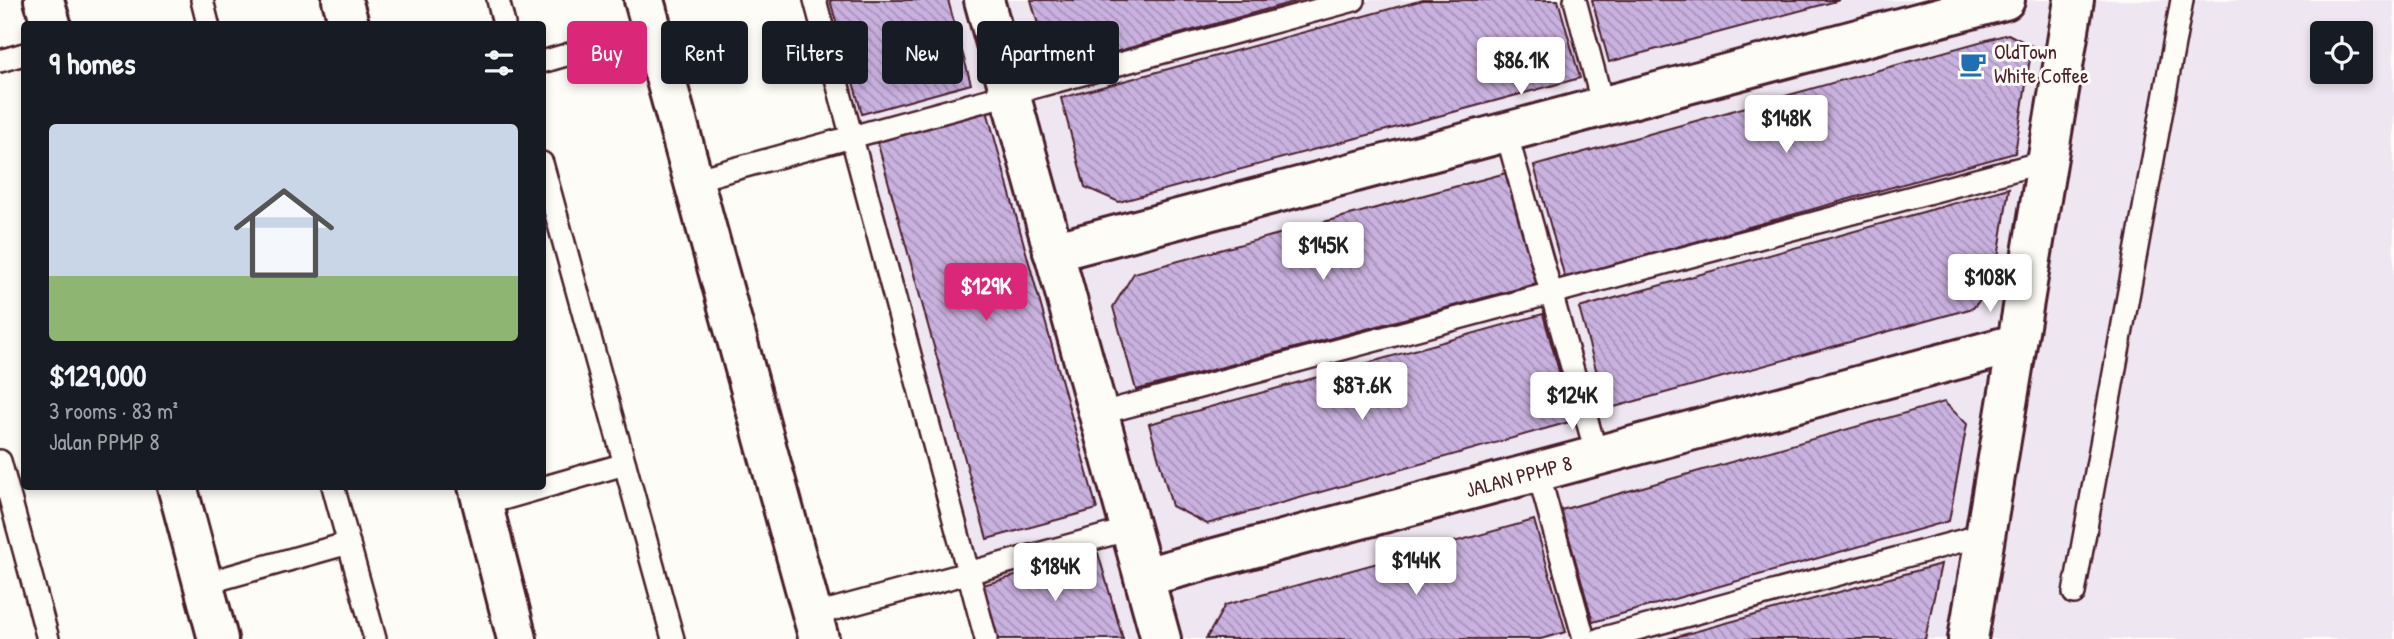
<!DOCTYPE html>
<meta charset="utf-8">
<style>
body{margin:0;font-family:"Patrick Hand",sans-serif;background:#20242c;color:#f1f3f6;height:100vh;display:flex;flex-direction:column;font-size:26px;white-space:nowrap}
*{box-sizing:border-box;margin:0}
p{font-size:23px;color:#9ea1a6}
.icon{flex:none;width:38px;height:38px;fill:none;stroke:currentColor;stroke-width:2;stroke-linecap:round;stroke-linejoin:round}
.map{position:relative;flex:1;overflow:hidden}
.details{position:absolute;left:21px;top:21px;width:525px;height:469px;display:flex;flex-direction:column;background:#171b24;border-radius:7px;box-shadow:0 4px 10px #0003}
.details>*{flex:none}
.hud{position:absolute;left:567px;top:21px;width:665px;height:63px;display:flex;gap:14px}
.fabs{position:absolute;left:2310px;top:21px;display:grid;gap:14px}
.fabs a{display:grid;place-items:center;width:63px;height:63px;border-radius:7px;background:#171b24;box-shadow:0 4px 10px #0003;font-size:35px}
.price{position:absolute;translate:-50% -60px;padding:0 16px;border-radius:7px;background:#fff;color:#222;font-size:23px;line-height:46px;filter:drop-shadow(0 2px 4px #0008)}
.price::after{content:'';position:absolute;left:50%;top:42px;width:21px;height:16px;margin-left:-10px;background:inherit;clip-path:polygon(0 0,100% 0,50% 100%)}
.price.active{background:#db2777;color:#fff}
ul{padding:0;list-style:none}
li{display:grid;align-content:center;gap:14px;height:371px;padding:0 28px}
li span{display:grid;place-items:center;height:217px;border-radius:7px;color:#555}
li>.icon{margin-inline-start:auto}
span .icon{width:126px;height:126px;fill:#fffc;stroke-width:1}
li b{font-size:30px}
h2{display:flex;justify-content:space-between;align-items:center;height:84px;padding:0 28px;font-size:30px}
.chip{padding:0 24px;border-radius:7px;background:#171b24;box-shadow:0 4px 10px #0003;font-size:24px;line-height:63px}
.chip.active{background:#db2777;color:#fff}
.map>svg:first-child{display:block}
</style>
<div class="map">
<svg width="2394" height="639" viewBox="0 0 2394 639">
<defs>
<pattern id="building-back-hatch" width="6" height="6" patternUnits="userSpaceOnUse" patternTransform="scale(1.75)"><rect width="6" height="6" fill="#cab2e0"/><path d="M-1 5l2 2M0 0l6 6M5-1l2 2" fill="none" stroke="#a690b6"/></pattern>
</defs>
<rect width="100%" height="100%" fill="#fdfcf7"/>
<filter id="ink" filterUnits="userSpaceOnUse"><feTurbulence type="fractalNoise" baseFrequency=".0143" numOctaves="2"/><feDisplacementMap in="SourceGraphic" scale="14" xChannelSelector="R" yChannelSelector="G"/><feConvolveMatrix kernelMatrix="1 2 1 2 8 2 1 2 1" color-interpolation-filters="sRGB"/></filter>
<g filter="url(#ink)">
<path fill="#eee6f0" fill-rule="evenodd" d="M816,0H2394V639H988ZM2322,33H2361V72H2322Z"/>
<path fill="url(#building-back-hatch)" stroke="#4a1f2b" stroke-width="2" d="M830,0H948L971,84L862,114Z
M1031,0H1300L1051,70Z
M1423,0H1558L1580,78L1119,202L1085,187L1061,98Z
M1592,0H1840L1609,62Z
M2008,34L2032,46L2015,153L1565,278L1534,166Z
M986,107L1097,509L987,539L876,137Z
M1506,173L1536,284L1136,390L1113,307L1134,273Z
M2009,188L1994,284L1973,308L1607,409L1579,308Z
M1543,314L1573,421L1207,524L1172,506L1149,424Z
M1944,402L1967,424L1949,521L1593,622L1561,510Z
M1534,520L1566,632L1541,639H1206L1225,605Z
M1098,553L1123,639H998L983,585Z
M1941,564L1925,639H1668Z"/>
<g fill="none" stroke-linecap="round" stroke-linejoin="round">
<g stroke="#4a1f2b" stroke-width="26">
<path id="service" d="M202,0L208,24
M498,0L504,24
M815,0L986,639
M1575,0L1603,106
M0,61L24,54
M542,62L652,30
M1506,132L1597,456
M542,163L673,639
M694,180L1354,0
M1098,414L2047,161
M0,461L48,639
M1538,472L1584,639
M333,486L375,639
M482,505L625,464
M203,584L349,543
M2074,593L2182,0
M813,615L1130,529
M1600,639L1983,535"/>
</g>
<g stroke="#4a1f2b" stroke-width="44">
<g id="minor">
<path d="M44,0L51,24"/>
<path d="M342,0L349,24"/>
<path d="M644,0L819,639"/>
<path d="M984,0L1161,639"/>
<path d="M1053,252L2005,0"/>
<path d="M177,486L218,639"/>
<path d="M478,486L517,639"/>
<path id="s1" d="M1144,577L2015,344"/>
<path d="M1968,639L2074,0"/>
</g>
</g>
<use href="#service" stroke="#fdfcf7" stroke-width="21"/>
<use href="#minor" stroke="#fdfcf7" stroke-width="38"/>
</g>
</g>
<defs>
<g id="cafe-bare" transform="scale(2.1)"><path d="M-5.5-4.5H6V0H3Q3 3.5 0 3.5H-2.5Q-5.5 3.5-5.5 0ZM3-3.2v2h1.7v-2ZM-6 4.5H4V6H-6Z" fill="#1f6fb2" stroke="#fdfcf7" stroke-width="2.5" paint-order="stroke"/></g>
</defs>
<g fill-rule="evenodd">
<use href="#cafe-bare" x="1973" y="64"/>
</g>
<g text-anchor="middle" stroke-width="6" stroke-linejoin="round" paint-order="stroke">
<g font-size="21" fill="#4a1f2b" stroke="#fdfcf7" text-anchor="start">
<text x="1994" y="59">OldTown<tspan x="1994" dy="24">White Coffee</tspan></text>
</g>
<g font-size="21" fill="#4a1f2b" stroke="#fdfcf7">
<text dy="7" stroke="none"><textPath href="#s1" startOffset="388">JALAN PPMP 8</textPath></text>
</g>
</g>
</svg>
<div class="fabs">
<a><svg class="icon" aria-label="locate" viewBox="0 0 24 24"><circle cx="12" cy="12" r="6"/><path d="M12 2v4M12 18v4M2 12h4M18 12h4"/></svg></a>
</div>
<b class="price" style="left:1521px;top:97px">$86.1K</b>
<b class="price" style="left:1786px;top:155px">$148K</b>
<b class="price" style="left:1323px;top:282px">$145K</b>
<b class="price" style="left:1990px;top:314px">$108K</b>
<b class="price active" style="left:986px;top:323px">$129K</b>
<b class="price" style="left:1362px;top:422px">$87.6K</b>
<b class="price" style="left:1572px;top:432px">$124K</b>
<b class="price" style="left:1416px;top:597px">$144K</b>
<b class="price" style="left:1055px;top:603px">$184K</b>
<div class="hud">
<a class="chip active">Buy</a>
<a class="chip">Rent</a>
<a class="chip">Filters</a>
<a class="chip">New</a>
<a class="chip">Apartment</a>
</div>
<section class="details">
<h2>9 homes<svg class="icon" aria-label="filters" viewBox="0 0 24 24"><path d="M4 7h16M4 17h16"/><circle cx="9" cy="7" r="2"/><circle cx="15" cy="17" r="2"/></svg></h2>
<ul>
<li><span style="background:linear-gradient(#c9d6e8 70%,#8fb573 0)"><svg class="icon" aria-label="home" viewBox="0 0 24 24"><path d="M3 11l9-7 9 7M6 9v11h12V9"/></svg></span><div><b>$129,000</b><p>3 rooms · 83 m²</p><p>Jalan PPMP 8</p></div></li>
</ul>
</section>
</div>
